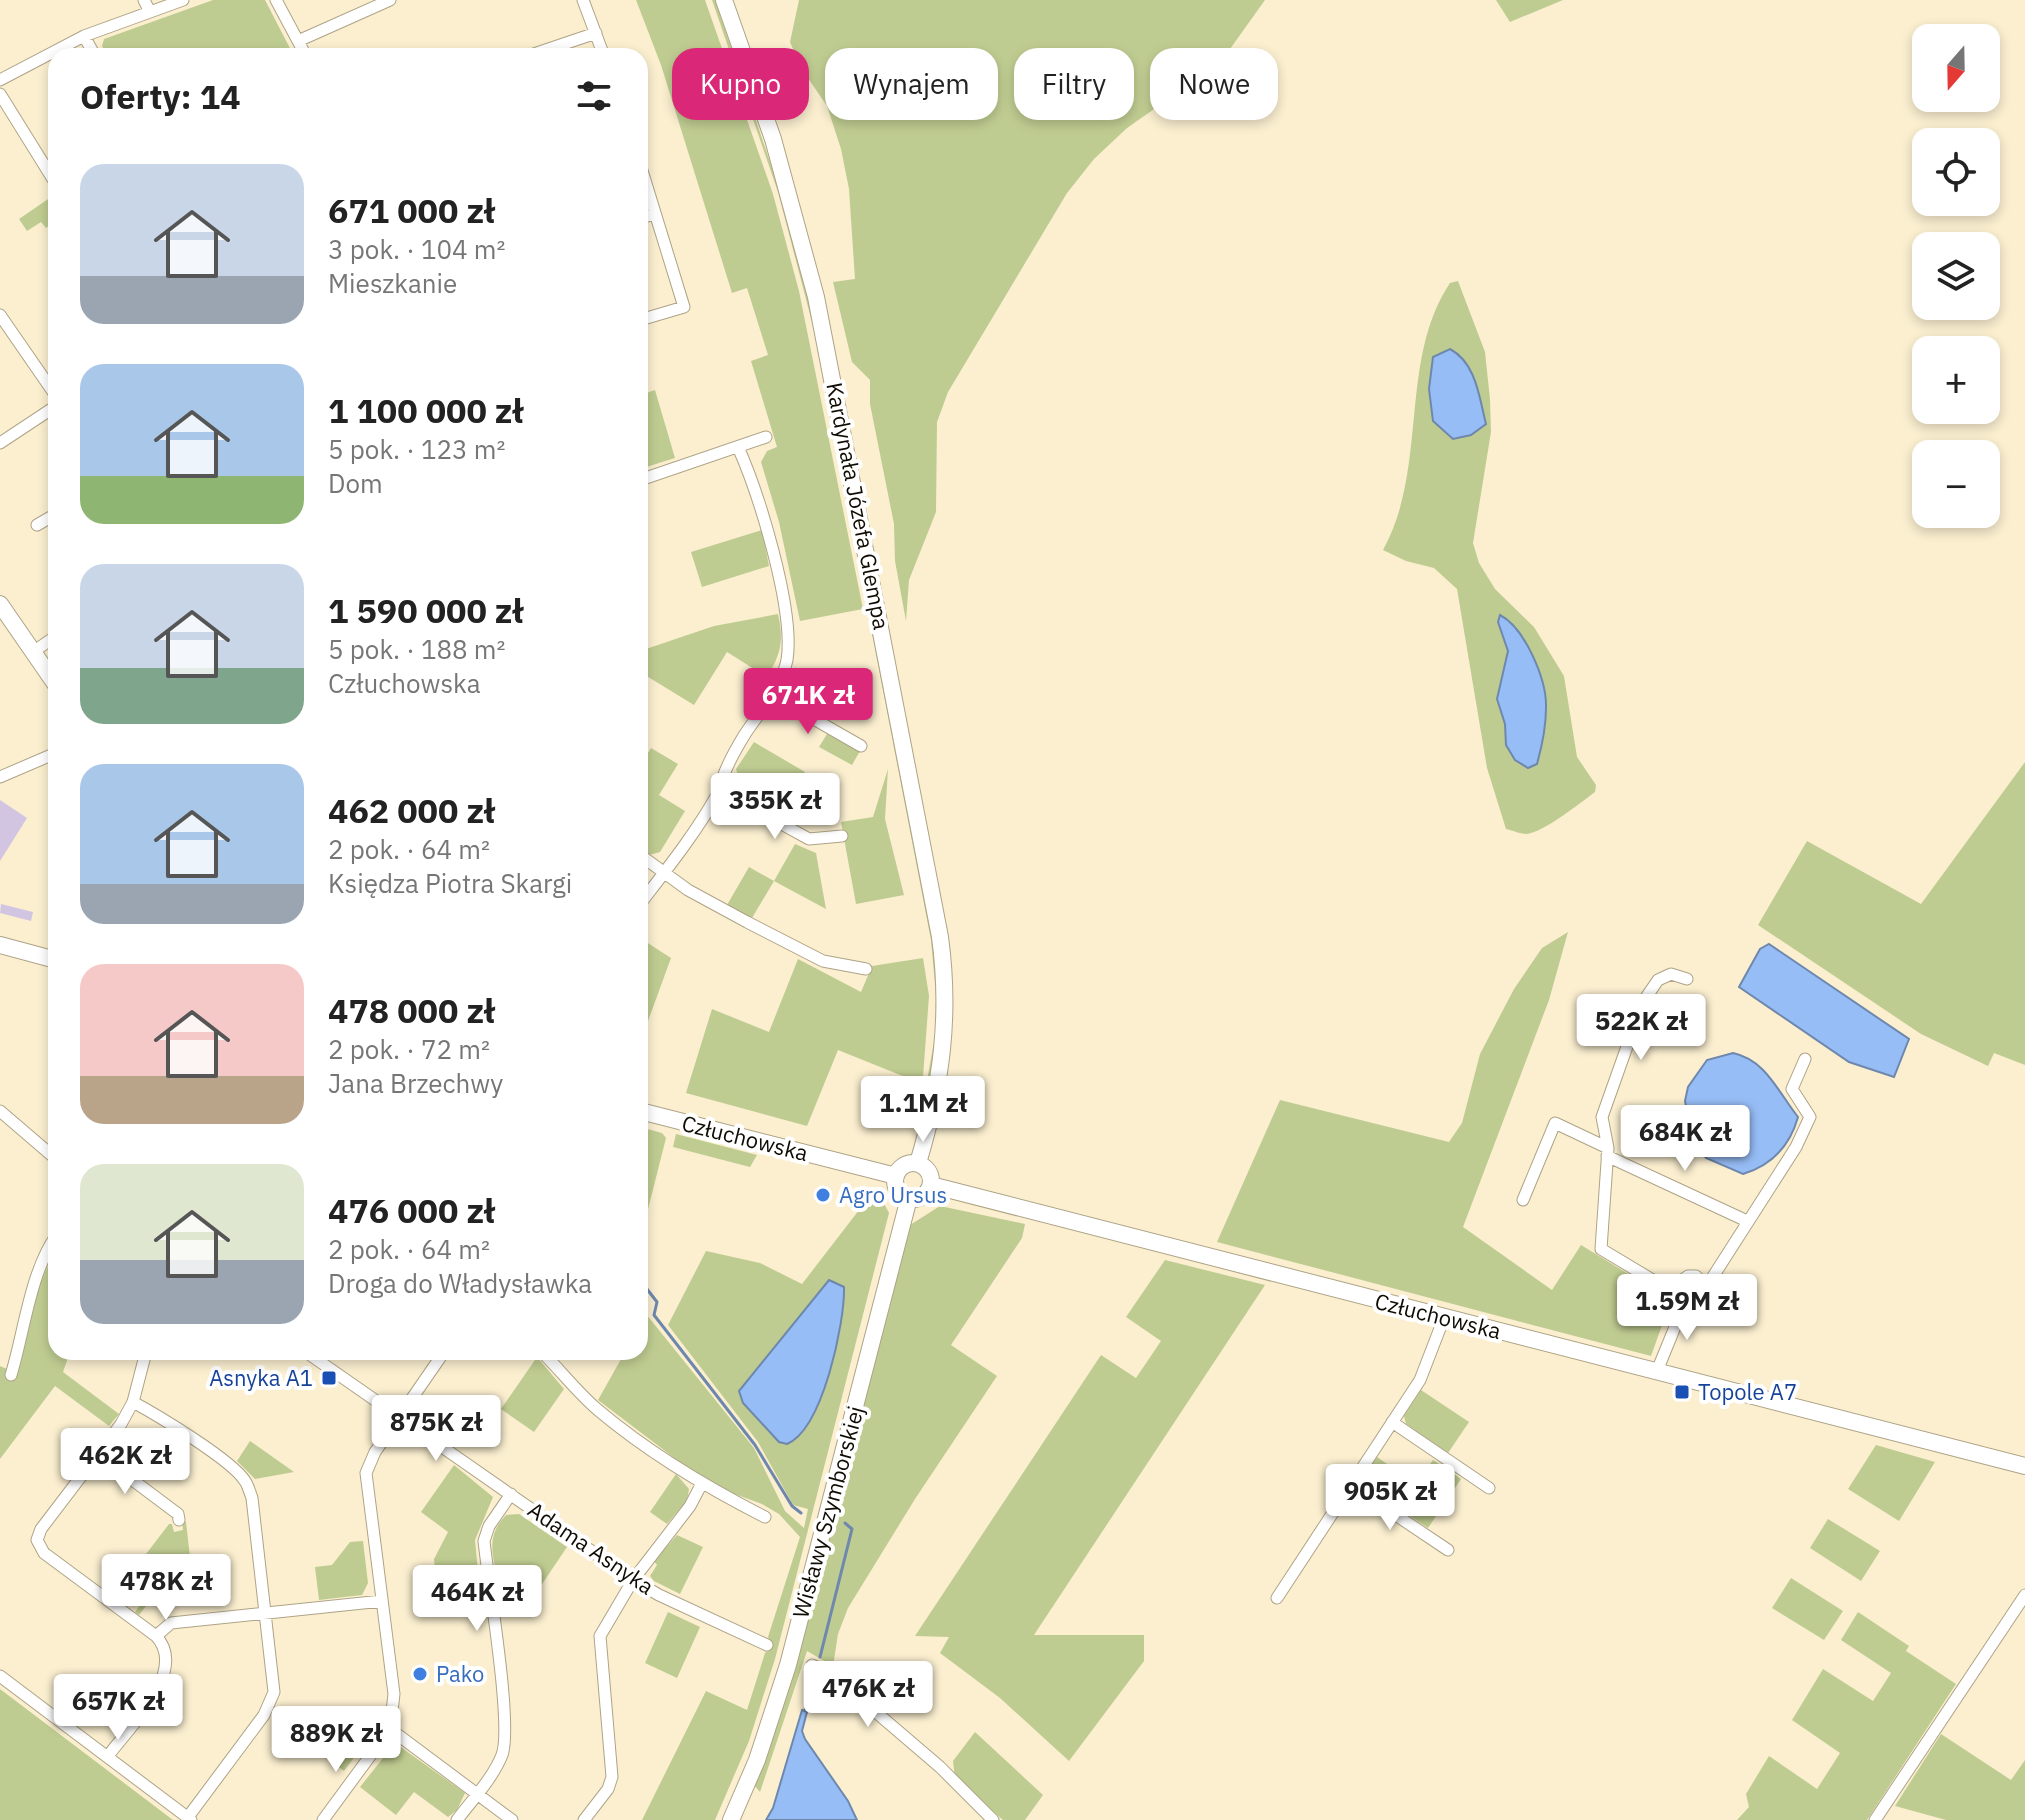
<!DOCTYPE html>
<html lang="pl">
<meta charset="utf-8">
<style>
body{margin:0;font-family:"IBM Plex Sans",sans-serif;background:#f2f2f2;color:#222;height:100vh;display:flex;flex-direction:column;font-size:30px;white-space:nowrap}
*{box-sizing:border-box;margin:0}
p{font-size:26px;color:#767676}
.icon{flex:none;width:44px;height:44px;fill:none;stroke:currentColor;stroke-width:2;stroke-linecap:round;stroke-linejoin:round}
.map{position:relative;flex:1;overflow:hidden}
.drawer{position:absolute;left:48px;top:48px;width:600px;height:1312px;display:flex;flex-direction:column;background:#fff;border-radius:24px;box-shadow:0 4px 12px #0003}
.drawer>*{flex:none}
.guide{position:absolute;left:672px;top:48px;width:760px;height:72px;display:flex;gap:16px}
.needle{width:52px;rotate:200deg}
.tools{position:absolute;left:1912px;top:24px;display:grid;gap:16px}
.tools a{display:grid;place-items:center;width:88px;height:88px;border-radius:16px;background:#fff;box-shadow:0 4px 12px #0003;font-size:40px}
.price{position:absolute;translate:-50% -68px;padding:0 18px;border-radius:8px;background:#fff;color:#222;font-size:26px;line-height:52px;filter:drop-shadow(0 2px 4px #0008)}
.price::after{content:'';position:absolute;left:50%;top:48px;width:24px;height:18px;margin-left:-12px;background:inherit;clip-path:polygon(0 0,100% 0,50% 100%)}
.price.selected{background:#db2777;color:#fff}
ul{padding:0;list-style:none}
li{display:flex;align-items:center;gap:24px;height:200px;padding:0 32px}
li span{display:grid;place-items:center;flex:none;width:224px;height:160px;border-radius:24px;color:#555}
li>.icon{margin-inline-start:auto}
span .icon{width:96px;height:96px;fill:#fffc;stroke-width:1}
li b{font-size:34px}
h2{display:flex;justify-content:space-between;align-items:center;height:96px;padding:0 32px;font-size:34px}
.pill{padding:0 28px;border-radius:24px;background:#fff;box-shadow:0 4px 12px #0003;font-size:28px;line-height:72px}
.pill.selected{background:#db2777;color:#fff}
.map>svg:first-child{display:block}
</style>
<div class="map">
<svg width="2025" height="1820" viewBox="0 0 2025 1820">
<rect width="100%" height="100%" fill="#fbefd0"/>
<path fill="#bfcc91" fill-rule="evenodd" d="M213,0H265L294,56H108L102,46L104,39Z
M636,0H705L773,194L799,291L863,609L800,621L779,522L761,462L767,451L777,447L751,361L768,355L747,288L732,293L661,65Z
M712,0H715L786,209L821,341L937,960L936,1063L916,1139L935,1037L936,995L931,940L813,326L778,192Z
M799,0H1265L1220,63L1127,128L1094,159L1067,193L948,392L937,422L936,512L909,580L906,621L895,561L894,524L870,404V380L852,362L833,282L855,279L849,189L841,149L827,106L801,68L790,42Z
M1496,0H1563L1510,22Z
M54,195L56,221L46,228L41,222L27,231L19,219Z
M1458,281L1485,352L1490,399L1491,432L1473,543L1479,563L1495,589L1534,627L1564,676L1577,757L1596,785L1595,792C1580,803 1543,833 1526,834C1520,834 1512,830 1506,829L1487,768L1457,589L1434,568L1406,561L1383,550C1429,467 1398,361 1450,283ZM1501,615L1537,764L1528,768L1515,760L1506,745L1505,724L1497,699L1508,651L1498,622Z
M655,390L675,458L640,469V395Z
M762,530L769,566L702,587L691,552Z
M778,614C784,641 781,654 767,677L727,652L694,705L640,672V651L714,626Z
M827,734L860,751L852,765L819,747Z
M754,742L805,772L783,808L740,782L736,769Z
M651,748L678,764L659,795L685,811L660,852L649,855L640,849V766Z
M2025,762V1065L1994,1053L1988,1066L1921,1034L1758,925L1807,841L1921,904Z
M888,769L885,819L904,895L856,904L841,822L873,817Z
M795,844L816,853L826,909L774,881L752,918L727,905L749,867L774,881Z
M1568,932L1549,1000L1463,1227L1552,1290L1581,1245L1671,1300L1651,1356L1217,1242L1280,1100L1449,1142L1462,1123L1480,1054L1514,989L1542,948Z
M640,938L671,958L640,1043Z
M923,958L929,996L923,1077L915,1081L838,1050L807,1126L686,1093L712,1009L769,1032L798,959L861,992L872,966Z
M640,1127L662,1133L666,1138L640,1241Z
M676,1134L757,1155L750,1167L673,1147Z
M876,1188L889,1213L775,1659L749,1741L715,1820H642L706,1691L747,1710L765,1653L773,1647L768,1637L800,1537L779,1514L762,1504L710,1485L598,1400L625,1352H640V1325L646,1314L754,1448L785,1511L804,1528L808,1509L793,1505L758,1442L668,1325L706,1251L760,1263L802,1284Z
M940,1206L1025,1224L1022,1238L951,1345L997,1376L915,1499L848,1608L838,1634L833,1666L807,1651L760,1792L754,1785L795,1666L910,1225Z
M56,1246V1352H70L63,1372L119,1414L109,1426L55,1386L0,1459V1366L7,1369L20,1366L37,1292Z
M1165,1260L1265,1285L1034,1635H1144V1661L1069,1761L1000,1698L940,1653L949,1637L915,1636L1101,1355L1136,1378L1161,1341L1126,1317Z
M537,1357L564,1389L534,1432L501,1409Z
M1421,1390L1469,1422L1448,1453L1406,1424L1404,1416Z
M250,1441L294,1472L255,1479L237,1461Z
M1876,1445L1935,1462L1899,1521L1848,1489Z
M1377,1457L1416,1484L1433,1460L1461,1479L1428,1528L1364,1486L1362,1479Z
M454,1465L493,1497L475,1540L479,1582L437,1588L434,1559L448,1532L421,1512Z
M676,1474L689,1489L687,1500L667,1524L650,1512Z
M519,1514L567,1547L536,1593L495,1566C490,1546 491,1530 506,1515Z
M1828,1519L1880,1551L1861,1581L1810,1548Z
M182,1522H186L190,1557L183,1558L139,1615L135,1612L163,1573L143,1558L169,1524H172L174,1532L183,1530Z
M677,1535L703,1547L680,1594L654,1581L650,1576L657,1565L654,1561Z
M363,1541L368,1583L362,1595L319,1600L315,1567L332,1565L350,1542Z
M1791,1578L1843,1611L1824,1640L1772,1608Z
M668,1612L700,1627L677,1678L645,1663Z
M1858,1612L1909,1646L1906,1651L1956,1684L1867,1820H1737L1749,1807L1746,1794L1769,1756L1817,1789L1840,1753L1792,1720L1823,1669L1873,1701L1891,1673L1841,1640Z
M0,1689L173,1820H0Z
M328,1717L374,1731L344,1771L307,1744Z
M975,1732L1043,1795L1025,1820H1003L955,1778L953,1761Z
M1941,1734L2011,1780L2025,1760V1820H1946L1895,1806Z
M395,1743L465,1793L457,1810L448,1817L414,1792L396,1815L360,1787Z"/>
<path fill="#97bdf6" stroke="#6e88ad" stroke-width="2" d="M1450,349C1476,363 1479,396 1486,424L1471,435L1453,439L1433,421L1429,389L1433,357Z
M1500,615C1525,628 1547,680 1546,708C1546,727 1542,746 1537,764L1528,768L1515,760L1506,745L1505,724L1497,699L1508,651L1498,622Z
M1769,944L1909,1039L1894,1077L1849,1062L1739,987L1760,949Z
M1733,1053C1766,1060 1778,1092 1798,1117C1790,1146 1772,1165 1743,1174L1706,1158L1693,1142L1685,1101L1688,1087L1707,1060Z
M829,1280L844,1287C845,1322 823,1429 787,1444L779,1442L743,1403L739,1391Z
M802,1710L807,1712L802,1731L805,1739L848,1801L857,1820H766L773,1808Z"/>
<g fill="none" stroke-linecap="round" stroke-linejoin="round">
<path stroke="#6e88ad" stroke-width="3" d="M640,1280L657,1302L654,1315L755,1445L792,1506L801,1513
M820,1657L852,1529L845,1523
M805,1710L810,1692"/>
</g>
<path fill="#d2c5e2" d="M0,800L27,818L0,861Z
M1,904L33,912L31,921L0,913Z"/>
<g fill="none" stroke-linecap="round" stroke-linejoin="round">
<g stroke="#aea386" stroke-width="13">
<path id="street" d="M144,0L150,12
M276,0L306,56
M583,0L604,56
M84,36L95,56
M298,41L390,0
M528,56L596,33
M0,80L84,36L183,0
M0,94L56,184
M640,164L684,307L640,320
M640,218L655,214
M0,315L56,396
M0,443L56,406
M640,480L766,437
M37,525L56,514
M33,652L56,636
M772,695L861,746
M0,777L56,753
M720,790L809,839L842,836
M640,855L688,890L747,922L823,961L866,969
M640,904C667,869 695,834 717,795C720,789 720,783 723,777C728,763 737,747 745,734C761,710 781,689 787,660C795,610 759,494 738,447
M0,1111L56,1159
M1608,1148L1602,1117L1635,1024L1645,999L1658,980L1671,974L1687,979
M1607,1156L1747,1221
M1523,1200L1555,1123L1608,1148L1601,1249L1686,1300H1698L1796,1147L1810,1117L1792,1089L1805,1059
M1680,1294L1681,1281L1688,1276H1696L1705,1285
M306,1352L633,1580L659,1595L767,1645
M542,1352C561,1371 578,1393 598,1410C649,1453 706,1487 765,1517
M1657,1371L1686,1300
M11,1375C24,1333 30,1273 56,1236
M133,1402C157,1415 232,1460 245,1481C248,1485 250,1493 252,1498L274,1692L264,1715L188,1817
M1392,1422L1489,1488
M98,1454L178,1514L179,1520
M1351,1485L1448,1550
M1277,1598L1420,1380L1444,1318
M156,1636L171,1623L382,1601
M812,1665L829,1672L940,1767L993,1820
M0,1676L191,1820
M390,1729L512,1820
M108,1756C129,1727 189,1671 156,1636L44,1553L37,1540L41,1529L121,1424L133,1402L146,1352
M323,1820L390,1729L394,1694L366,1473L375,1452L444,1352
M457,1820C472,1800 493,1778 502,1755C513,1725 488,1581 484,1541L489,1526L511,1494
M584,1820L608,1789L612,1777L600,1636L633,1580L690,1506L701,1485
M1875,1820L2025,1595"/>
</g>
<g stroke="#aea386" stroke-width="18">
<path id="secondary" d="M724,0L773,139L816,297L940,937C951,1018 941,1086 918,1163
M0,604L56,685
M0,945L56,960
M640,1111L896,1176
M895 1181a18 18 0 1 1 36 0a18 18 0 1 1-36 0Z
M931,1185L2025,1466
M731,1820L757,1760L788,1665L909,1198"/>
</g>
<use href="#street" stroke="#fff" stroke-width="11"/>
<use href="#secondary" stroke="#fff" stroke-width="16"/>
</g>
<g fill="#3f7fe0" stroke="#fff" stroke-width="3">
<circle cx="823" cy="1195" r="8"/>
<circle cx="420" cy="1674" r="8"/>
</g>
<g fill="#1a4fb4" stroke="#fff" stroke-width="3">
<rect x="321" y="1370" width="16" height="16" rx="4"/>
<rect x="1674" y="1384" width="16" height="16" rx="4"/>
</g>
<g text-anchor="middle" stroke-width="8" stroke-linejoin="round" paint-order="stroke">
<g font-size="22" fill="#100c03" stroke="#fff">
<text transform="translate(858 506) rotate(79)" y="8">Kardynała Józefa Glempa</text>
<text transform="translate(745 1138) rotate(14)" y="8">Człuchowska</text>
<text transform="translate(1438 1316) rotate(14)" y="8">Człuchowska</text>
<text transform="translate(828 1512) rotate(-75)" y="8">Wisławy Szymborskiej</text>
<text transform="translate(591 1548) rotate(34)" y="8">Adama Asnyka</text>
</g>
<g font-size="22" fill="#366cbe" stroke="#fff" text-anchor="start">
<text x="839" y="1203">Agro Ursus</text>
<text x="436" y="1682">Pako</text>
</g>
<g font-size="22" fill="#164399" stroke="#fff" text-anchor="end">
<text x="313" y="1386">Asnyka A1</text>
<text x="1698" y="1400" text-anchor="start">Topole A7</text>
</g>
</g>
</svg>
<div class="tools">
<a><svg class="needle" viewBox="-14 -14 28 28"><path d="M0-13l5 13h-10z" fill="#e53935"/><path d="M0 13l5-13h-10z" fill="#767676"/></svg></a>
<a><svg class="icon" aria-label="locate" viewBox="0 0 24 24"><circle cx="12" cy="12" r="6"/><path d="M12 2v4M12 18v4M2 12h4M18 12h4"/></svg></a>
<a><svg class="icon" aria-label="layers" viewBox="0 0 24 24"><path d="M12 4l9 5-9 5-9-5zM3 14l9 5 9-5"/></svg></a>
<a>+</a>
<a>−</a>
</div>
<b class="price selected" style="left:808px;top:736px">671K zł</b>
<b class="price" style="left:775px;top:841px">355K zł</b>
<b class="price" style="left:1641px;top:1062px">522K zł</b>
<b class="price" style="left:923px;top:1144px">1.1M zł</b>
<b class="price" style="left:1685px;top:1173px">684K zł</b>
<b class="price" style="left:1687px;top:1342px">1.59M zł</b>
<b class="price" style="left:436px;top:1463px">875K zł</b>
<b class="price" style="left:125px;top:1496px">462K zł</b>
<b class="price" style="left:1390px;top:1532px">905K zł</b>
<b class="price" style="left:166px;top:1622px">478K zł</b>
<b class="price" style="left:477px;top:1633px">464K zł</b>
<b class="price" style="left:868px;top:1729px">476K zł</b>
<b class="price" style="left:118px;top:1742px">657K zł</b>
<b class="price" style="left:336px;top:1774px">889K zł</b>
<div class="guide">
<a class="pill selected">Kupno</a>
<a class="pill">Wynajem</a>
<a class="pill">Filtry</a>
<a class="pill">Nowe</a>
</div>
<section class="drawer">
<h2>Oferty: 14<svg class="icon" aria-label="filters" viewBox="0 0 24 24"><path d="M4 7h16M4 17h16"/><circle cx="9" cy="7" r="2"/><circle cx="15" cy="17" r="2"/></svg></h2>
<ul>
<li><span style="background:linear-gradient(#c9d6e8 70%,#9aa5b1 0)"><svg class="icon" aria-label="home" viewBox="0 0 24 24"><path d="M3 11l9-7 9 7M6 9v11h12V9"/></svg></span><div><b>671 000 zł</b><p>3 pok. · 104 m²</p><p>Mieszkanie</p></div></li>
<li><span style="background:linear-gradient(#a9c7e8 70%,#8fb573 0)"><svg class="icon" aria-label="home" viewBox="0 0 24 24"><path d="M3 11l9-7 9 7M6 9v11h12V9"/></svg></span><div><b>1 100 000 zł</b><p>5 pok. · 123 m²</p><p>Dom</p></div></li>
<li><span style="background:linear-gradient(#c9d6e8 65%,#7fa58c 0)"><svg class="icon" aria-label="home" viewBox="0 0 24 24"><path d="M3 11l9-7 9 7M6 9v11h12V9"/></svg></span><div><b>1 590 000 zł</b><p>5 pok. · 188 m²</p><p>Człuchowska</p></div></li>
<li><span style="background:linear-gradient(#a9c7e8 75%,#9aa5b1 0)"><svg class="icon" aria-label="home" viewBox="0 0 24 24"><path d="M3 11l9-7 9 7M6 9v11h12V9"/></svg></span><div><b>462 000 zł</b><p>2 pok. · 64 m²</p><p>Księdza Piotra Skargi</p></div></li>
<li><span style="background:linear-gradient(#f6c9c9 70%,#b9a48a 0)"><svg class="icon" aria-label="home" viewBox="0 0 24 24"><path d="M3 11l9-7 9 7M6 9v11h12V9"/></svg></span><div><b>478 000 zł</b><p>2 pok. · 72 m²</p><p>Jana Brzechwy</p></div></li>
<li><span style="background:linear-gradient(#dfe7d0 60%,#9aa5b1 0)"><svg class="icon" aria-label="home" viewBox="0 0 24 24"><path d="M3 11l9-7 9 7M6 9v11h12V9"/></svg></span><div><b>476 000 zł</b><p>2 pok. · 64 m²</p><p>Droga do Władysławka</p></div></li>
</ul>
</section>
</div>
